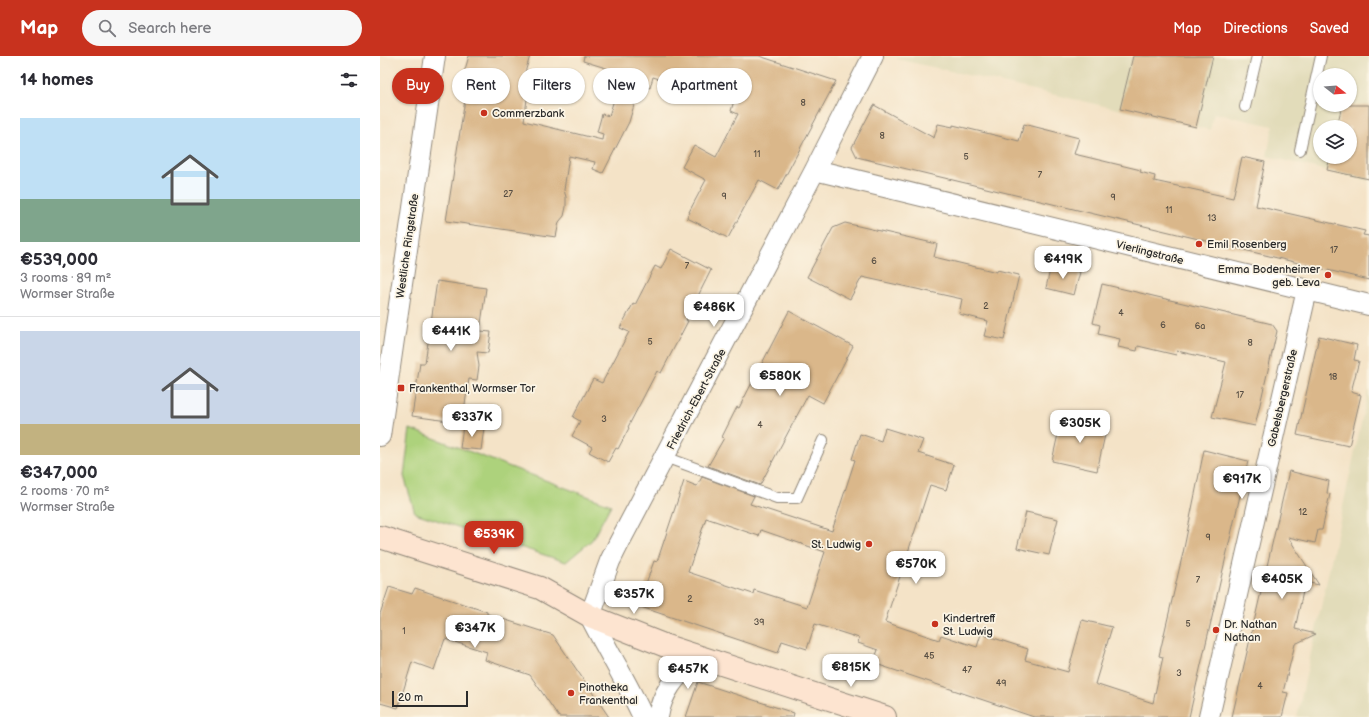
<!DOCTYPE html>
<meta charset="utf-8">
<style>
body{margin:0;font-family:"Balsamiq Sans",sans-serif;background:#f7f7f7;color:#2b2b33;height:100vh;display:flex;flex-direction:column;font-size:15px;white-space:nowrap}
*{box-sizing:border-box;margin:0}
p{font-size:13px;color:#7c7c81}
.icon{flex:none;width:22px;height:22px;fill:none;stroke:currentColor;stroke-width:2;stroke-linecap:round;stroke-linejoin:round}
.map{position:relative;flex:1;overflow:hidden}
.drawer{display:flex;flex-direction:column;background:#fff;width:380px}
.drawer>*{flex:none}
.guide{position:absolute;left:12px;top:12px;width:380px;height:36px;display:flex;gap:8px}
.needle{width:26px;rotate:107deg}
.controls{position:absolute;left:933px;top:12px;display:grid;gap:8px}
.controls a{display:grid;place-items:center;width:44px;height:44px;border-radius:50%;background:#fff;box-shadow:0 1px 3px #0004;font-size:20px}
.scale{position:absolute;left:12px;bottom:10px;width:76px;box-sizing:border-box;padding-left:4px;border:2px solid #2b2b2b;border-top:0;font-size:11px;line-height:14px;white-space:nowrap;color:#2b2b2b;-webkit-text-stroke:3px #fcf5e5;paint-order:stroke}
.price{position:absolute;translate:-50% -34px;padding:0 9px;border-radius:8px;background:#fff;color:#222;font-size:13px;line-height:26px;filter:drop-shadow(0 1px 2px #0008)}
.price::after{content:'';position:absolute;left:50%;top:24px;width:12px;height:9px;margin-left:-6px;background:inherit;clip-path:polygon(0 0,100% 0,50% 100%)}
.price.active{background:#c8321e;color:#fff}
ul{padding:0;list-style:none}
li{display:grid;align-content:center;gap:8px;height:212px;padding:0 20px}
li+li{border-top:1px solid #e1e1e2}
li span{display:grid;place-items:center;height:124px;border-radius:0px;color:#555}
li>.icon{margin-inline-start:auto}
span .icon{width:72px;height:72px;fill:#fffc;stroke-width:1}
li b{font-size:17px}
h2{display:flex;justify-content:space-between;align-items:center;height:48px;padding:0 20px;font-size:17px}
.chip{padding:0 14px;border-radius:18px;background:#fff;box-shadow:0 1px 3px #0004;font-size:14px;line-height:36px}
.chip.active{background:#c8321e;color:#fff}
header{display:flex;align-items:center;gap:24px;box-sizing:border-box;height:56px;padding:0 20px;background:#c8321e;color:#fff}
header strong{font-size:19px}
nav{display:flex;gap:22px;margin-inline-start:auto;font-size:14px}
.search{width:280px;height:36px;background:#f7f7f7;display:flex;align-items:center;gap:10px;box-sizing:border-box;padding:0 14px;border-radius:22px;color:#7c7c81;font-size:15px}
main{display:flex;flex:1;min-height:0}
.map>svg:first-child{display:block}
</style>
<header>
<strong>Map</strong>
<div class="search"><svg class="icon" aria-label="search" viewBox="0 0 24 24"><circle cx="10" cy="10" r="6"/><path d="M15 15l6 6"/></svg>Search here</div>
<nav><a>Map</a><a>Directions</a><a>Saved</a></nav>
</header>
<main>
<section class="drawer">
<h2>14 homes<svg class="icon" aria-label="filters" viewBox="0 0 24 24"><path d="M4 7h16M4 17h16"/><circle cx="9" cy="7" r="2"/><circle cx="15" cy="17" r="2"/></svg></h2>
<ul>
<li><span style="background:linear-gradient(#bfe0f5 65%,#7fa58c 0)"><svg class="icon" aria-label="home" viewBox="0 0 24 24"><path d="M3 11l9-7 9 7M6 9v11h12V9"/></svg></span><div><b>€539,000</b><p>3 rooms · 89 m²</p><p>Wormser Straße</p></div></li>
<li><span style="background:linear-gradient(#c9d6e8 75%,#c2b280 0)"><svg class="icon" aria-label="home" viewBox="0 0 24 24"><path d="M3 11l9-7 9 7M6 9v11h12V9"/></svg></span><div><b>€347,000</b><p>2 rooms · 70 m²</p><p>Wormser Straße</p></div></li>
</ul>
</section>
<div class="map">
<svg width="989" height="661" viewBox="0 0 989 661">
<rect width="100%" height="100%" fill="#fcf5e5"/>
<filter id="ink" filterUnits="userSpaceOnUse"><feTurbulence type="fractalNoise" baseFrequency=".025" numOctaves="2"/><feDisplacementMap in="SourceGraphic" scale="8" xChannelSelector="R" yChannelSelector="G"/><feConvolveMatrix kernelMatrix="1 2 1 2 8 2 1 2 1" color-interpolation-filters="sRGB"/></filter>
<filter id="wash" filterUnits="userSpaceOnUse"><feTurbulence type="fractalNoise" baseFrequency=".012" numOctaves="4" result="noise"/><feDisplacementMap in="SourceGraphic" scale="16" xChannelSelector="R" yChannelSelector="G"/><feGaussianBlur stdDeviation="0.9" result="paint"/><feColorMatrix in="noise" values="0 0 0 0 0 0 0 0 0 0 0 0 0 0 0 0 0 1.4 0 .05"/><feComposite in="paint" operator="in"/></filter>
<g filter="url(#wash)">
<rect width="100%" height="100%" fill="#f4e3c7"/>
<path fill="#e2dcba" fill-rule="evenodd" d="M519,0H989V125L887,100L893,70L834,57L830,74L517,3ZM940,19H970V49H940ZM940,71H970V101H940Z
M989,331V661H917Z"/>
<path fill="#add27c" stroke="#6c7e54" d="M30,373L231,449L212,484L186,506L35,457L24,420Z"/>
<g id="blocks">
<path fill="#dab78a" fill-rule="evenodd" d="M89,0H150L140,33L148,36L144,65L222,84L223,78L217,76L222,58L229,60L242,17L203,5L204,0H379L456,25L398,134L379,124L348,182L307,162L310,156H309L326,124L302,111L314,89L336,101L358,58L351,55L357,34L320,22L315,34L273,21L270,32L260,29L249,66L223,117L213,113L215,106L189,100L184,134L186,141V151L184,160L179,166L176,181L66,165L89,18L84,17Z
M753,0H833L816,71L740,53Z
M494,49L554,82L558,68L573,71V69L639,85L644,68L699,82L694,98L761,114L760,116L775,120L774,125L853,142L862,101L885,106L876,150L985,175L983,179L989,180V224L477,101L472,91Z
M962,49H989V123L947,114L950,101H970V71H957Z
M465,167L557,188L554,201L617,216V214L639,219L624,284L604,280L608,265L579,258L582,243L482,221L470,243L427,221L453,172Z
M291,193L331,214L306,264L308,265L281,317L277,315L248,371L249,372L238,393L236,392L228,406L209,396L212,391L192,380L200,365L193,361L213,323L222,327L249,276L240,272L253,248L255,249L275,210L281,213Z
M671,209L700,216L694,239L666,232Z
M57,225L106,232L100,275L111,276L108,297L97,296L99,310L97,324L89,323L82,367L32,360L40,307H45Z
M722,228L892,268L897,275L875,370L832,361L846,306L797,295L796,299L758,290L757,295L738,291L740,283L718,278L720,269L713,267Z
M409,255L473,290L443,347L428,339L380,429L328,410L344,382L342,381L357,351L359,352Z
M939,280L977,289L974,304L979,305L971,336L981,339L969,390L917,379Z
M682,360L727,370L717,415L672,405Z
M83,370L104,372L101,394L80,392Z
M505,372L543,384L538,397L574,409L566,434L550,429L505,566L559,584L561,579L597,591L601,578L648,593L645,604L688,616L697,583L702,564L732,571L715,628L773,647L783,601L779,600L803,497L824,394L868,405L809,661H654L493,607L498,594L478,587L479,582L435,568L427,593L402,585L398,597L258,550L274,505L277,506L304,425L317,430L322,421L374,440L370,448L452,475L475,404L472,403L480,378L501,385ZM326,462L379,480L381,474L445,496L427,551L374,534L373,538L308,516Z
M909,415L949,425L947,437L950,438L942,474H938L935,487L908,481L939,529L925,526L915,573L936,578L915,588L903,636L908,637L902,661H852Z
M646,456L678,463L669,499L637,492Z
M9,531L32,538L35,532L107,556V558L173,579L229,661H179L150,619L105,604L107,596L65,583L54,614L32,606L18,652L0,647V558Z
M318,626L414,657L413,661H306Z"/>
</g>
</g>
<g filter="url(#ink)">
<use href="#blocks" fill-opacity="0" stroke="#908779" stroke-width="1"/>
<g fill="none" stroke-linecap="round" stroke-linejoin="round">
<g stroke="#908779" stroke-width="12">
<path id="lane" d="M865,51L877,0
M920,94L941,0
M285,401L397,442H417L443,384"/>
</g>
<g stroke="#908779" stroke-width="22">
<path id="street" d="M435,114L989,249
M0,380L55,0
M263,661C247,626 227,594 210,560L230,505L239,487L435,114L493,0
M278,661C281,641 295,615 316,608C321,606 329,606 335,605
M829,661L927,234"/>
</g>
<g stroke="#908779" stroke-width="24">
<path id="secondary" d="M0,481L160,532L210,560L286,590L505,661"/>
</g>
<use href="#lane" stroke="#fff" stroke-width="10"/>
<use href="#street" stroke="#fff" stroke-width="20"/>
<use href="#secondary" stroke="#fde4d0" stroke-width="22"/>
</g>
</g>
<g fill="#c8321e" stroke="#fcf5e5" stroke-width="1.5">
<circle cx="104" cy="57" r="4"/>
<circle cx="819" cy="188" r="4"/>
<circle cx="948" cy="219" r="4"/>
<rect x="17" y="328" width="8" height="8" rx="2"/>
<circle cx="489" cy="488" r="4"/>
<circle cx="555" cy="568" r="4"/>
<circle cx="836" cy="574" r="4"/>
<circle cx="191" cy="637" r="4"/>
</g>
<g text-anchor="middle" stroke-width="3.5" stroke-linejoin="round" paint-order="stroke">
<g font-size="9" fill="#574e43">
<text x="423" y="50">8</text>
<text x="502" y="83">8</text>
<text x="377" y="101">11</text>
<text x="586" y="104">5</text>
<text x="660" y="122">7</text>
<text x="128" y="141">27</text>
<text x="344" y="143">9</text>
<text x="733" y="144">9</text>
<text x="789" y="157">11</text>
<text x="832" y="165">13</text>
<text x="954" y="197">17</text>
<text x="494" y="208">6</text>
<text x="307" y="213">7</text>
<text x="606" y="253">2</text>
<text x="741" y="260">4</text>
<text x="783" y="272">6</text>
<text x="820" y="273">6a</text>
<text x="270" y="289">5</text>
<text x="870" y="290">8</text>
<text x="953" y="324">18</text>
<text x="860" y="342">17</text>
<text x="224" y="366">3</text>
<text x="380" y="372">4</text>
<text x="923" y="459">12</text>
<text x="828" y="484">9</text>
<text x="818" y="527">7</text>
<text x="310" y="546">2</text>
<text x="379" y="569">39</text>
<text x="808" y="571">5</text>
<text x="24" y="578">1</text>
<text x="549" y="603">45</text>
<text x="587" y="617">47</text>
<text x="799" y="620">3</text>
<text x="621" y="630">49</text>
<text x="880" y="633">4</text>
</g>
<g font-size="11" fill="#2b2b2b" stroke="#fcf5e5" text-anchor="start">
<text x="112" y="61">Commerzbank</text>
<text x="827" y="192">Emil Rosenberg</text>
<text x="940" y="217" text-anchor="end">Emma Bodenheimer<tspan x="940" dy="13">geb. Leva</tspan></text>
<text x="29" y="336">Frankenthal, Wormser Tor</text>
<text x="481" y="492" text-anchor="end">St. Ludwig</text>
<text x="563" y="566">Kindertreff<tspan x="563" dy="13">St. Ludwig</tspan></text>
<text x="844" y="572">Dr. Nathan<tspan x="844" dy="13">Nathan</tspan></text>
<text x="199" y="635">Pinotheka<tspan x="199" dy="13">Frankenthal</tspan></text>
</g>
<g font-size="11" fill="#2b2b2b" stroke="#fcf5e5">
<text transform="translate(27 190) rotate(-82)" y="4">Westliche Ringstraße</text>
<text transform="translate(770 196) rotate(14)" y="4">Vierlingstraße</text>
<text transform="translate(902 342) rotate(-77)" y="4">Gabelsbergerstraße</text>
<text transform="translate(316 343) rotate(-62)" y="4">Friedrich-Ebert-Straße</text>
</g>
</g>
</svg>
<div class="controls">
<a><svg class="needle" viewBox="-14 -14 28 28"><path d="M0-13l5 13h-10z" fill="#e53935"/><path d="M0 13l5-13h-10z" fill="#7c7c81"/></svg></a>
<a><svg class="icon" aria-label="layers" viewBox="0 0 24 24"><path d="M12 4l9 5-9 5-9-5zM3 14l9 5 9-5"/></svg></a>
</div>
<div class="scale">20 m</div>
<b class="price" style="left:683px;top:224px">€419K</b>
<b class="price" style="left:334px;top:272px">€486K</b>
<b class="price" style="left:71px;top:296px">€441K</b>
<b class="price" style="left:400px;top:341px">€580K</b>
<b class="price" style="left:92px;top:382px">€337K</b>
<b class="price" style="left:700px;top:388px">€305K</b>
<b class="price" style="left:862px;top:444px">€917K</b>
<b class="price active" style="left:114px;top:499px">€539K</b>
<b class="price" style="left:536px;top:529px">€570K</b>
<b class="price" style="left:902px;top:544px">€405K</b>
<b class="price" style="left:254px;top:559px">€357K</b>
<b class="price" style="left:95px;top:593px">€347K</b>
<b class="price" style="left:471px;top:632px">€815K</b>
<b class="price" style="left:308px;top:634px">€457K</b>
<div class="guide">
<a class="chip active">Buy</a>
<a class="chip">Rent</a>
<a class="chip">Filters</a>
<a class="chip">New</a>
<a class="chip">Apartment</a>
</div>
</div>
</main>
